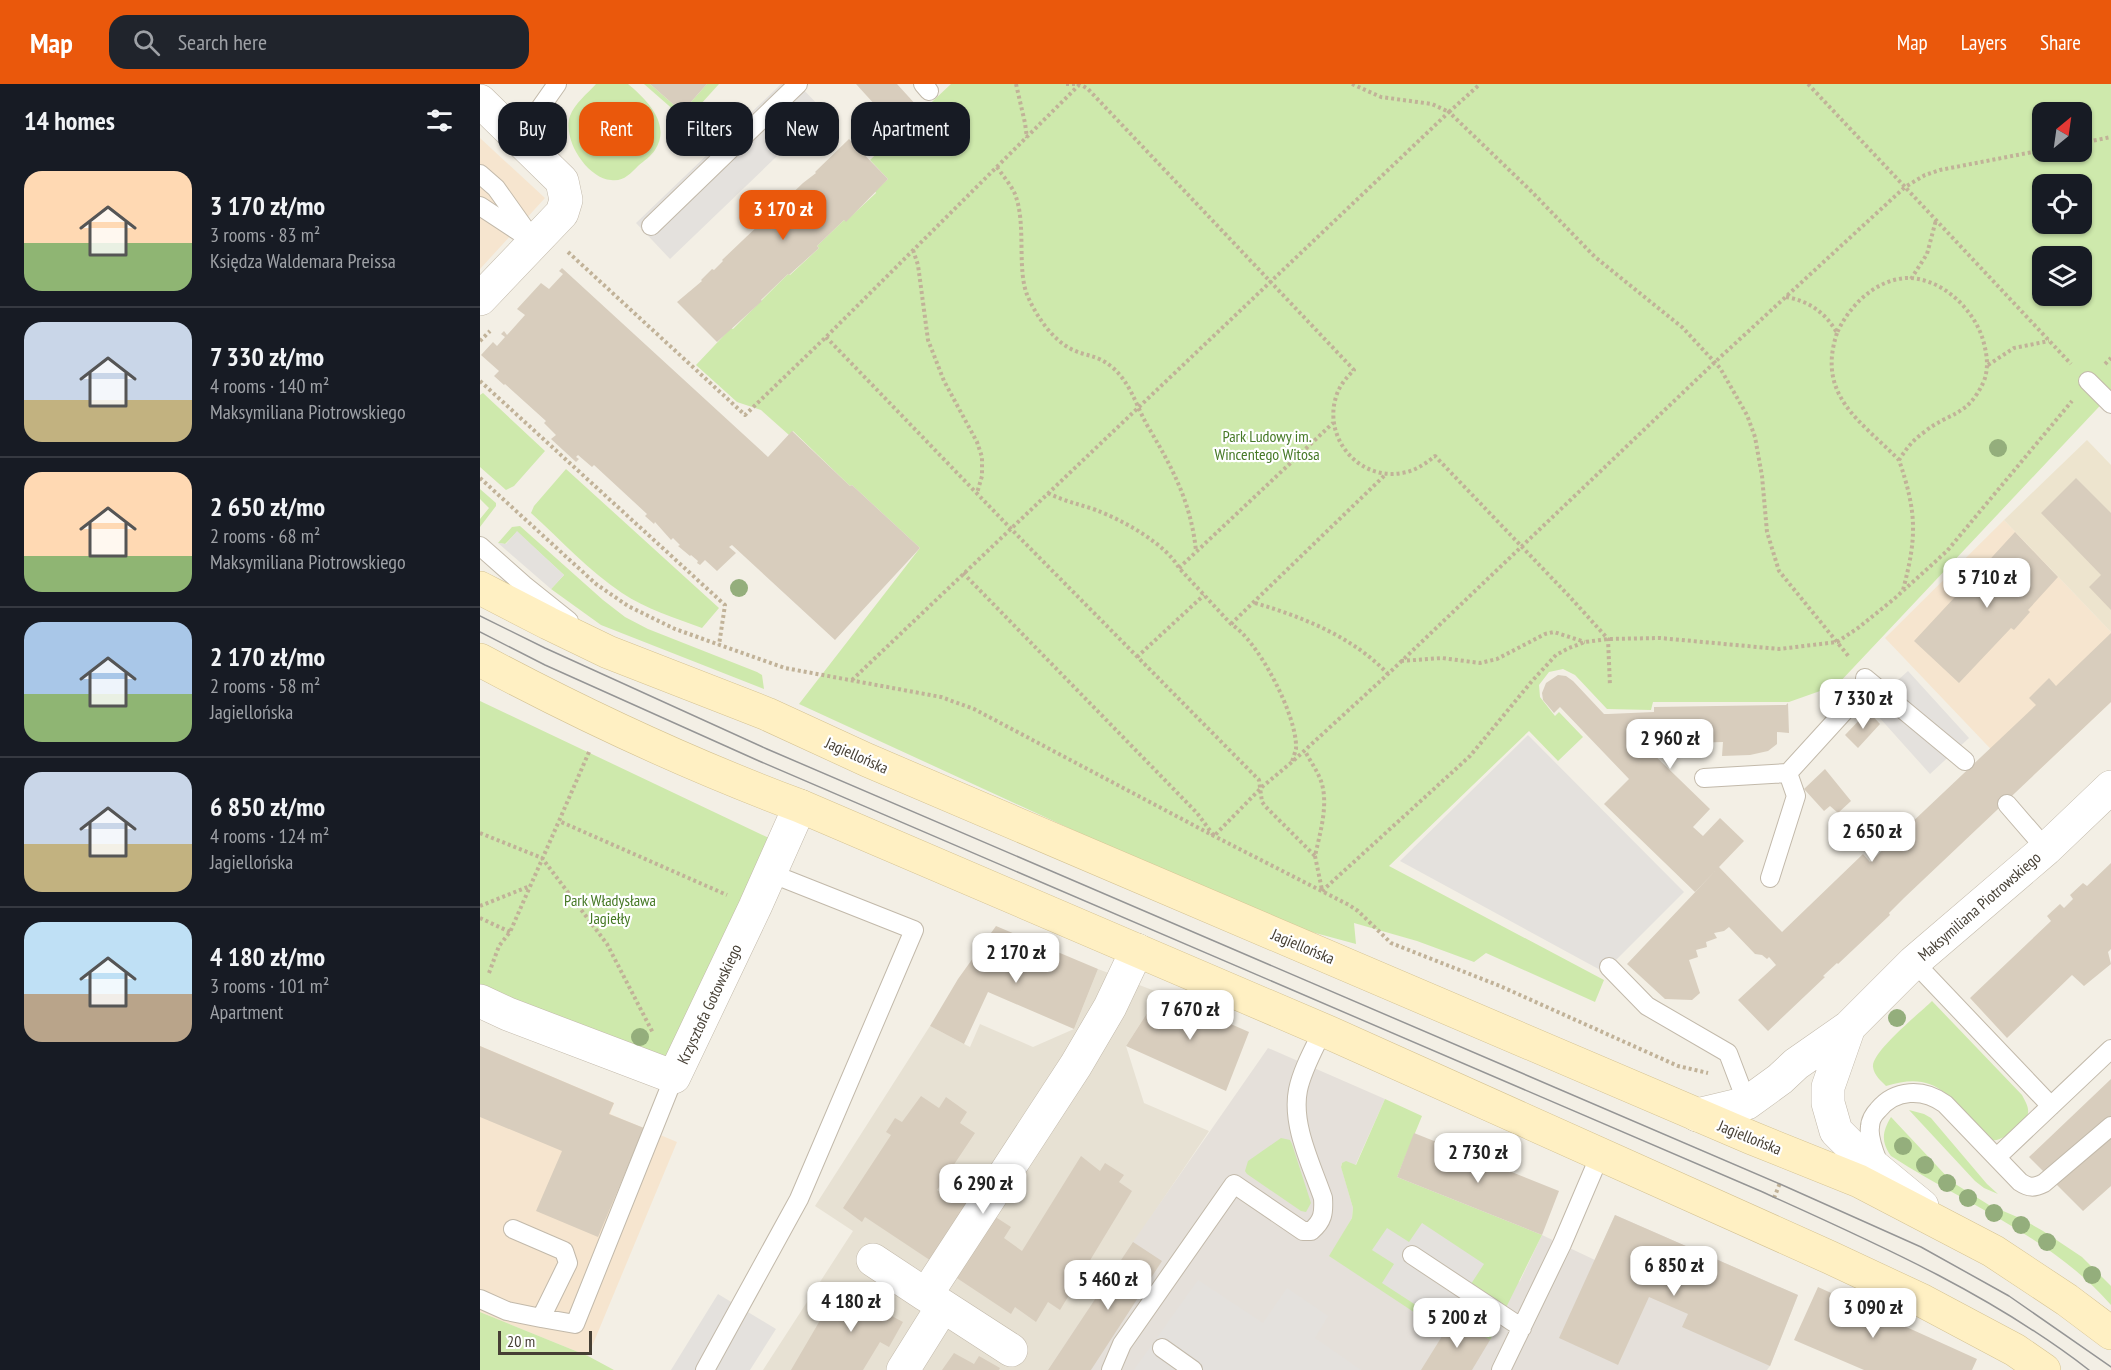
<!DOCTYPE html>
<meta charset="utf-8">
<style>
body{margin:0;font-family:"PT Sans Narrow",sans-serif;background:#20242c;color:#f1f3f6;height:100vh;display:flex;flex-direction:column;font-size:22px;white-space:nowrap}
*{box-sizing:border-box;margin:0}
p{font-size:20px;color:#9ea1a6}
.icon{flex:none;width:33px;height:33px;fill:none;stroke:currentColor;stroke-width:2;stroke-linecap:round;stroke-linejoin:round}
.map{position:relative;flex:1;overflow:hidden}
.side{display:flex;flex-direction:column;background:#171b24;width:480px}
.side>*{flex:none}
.top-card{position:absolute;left:18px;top:18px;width:570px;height:54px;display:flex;gap:12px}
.needle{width:39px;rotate:29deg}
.controls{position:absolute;left:1552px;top:18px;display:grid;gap:12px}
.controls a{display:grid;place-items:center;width:60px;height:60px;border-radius:12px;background:#171b24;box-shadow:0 2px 4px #0004;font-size:30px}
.scale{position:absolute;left:18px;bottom:15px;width:94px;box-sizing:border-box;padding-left:6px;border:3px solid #463f34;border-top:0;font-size:16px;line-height:21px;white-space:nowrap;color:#463f34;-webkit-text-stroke:4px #fff;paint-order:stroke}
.price{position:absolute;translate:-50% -51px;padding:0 14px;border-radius:12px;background:#fff;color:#222;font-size:20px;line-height:39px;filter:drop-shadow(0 2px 3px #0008)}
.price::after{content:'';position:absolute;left:50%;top:36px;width:18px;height:14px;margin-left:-9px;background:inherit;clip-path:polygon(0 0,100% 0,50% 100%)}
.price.active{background:#ea580c;color:#fff}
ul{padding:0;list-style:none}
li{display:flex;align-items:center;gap:18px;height:150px;padding:0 24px}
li+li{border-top:2px solid #363941}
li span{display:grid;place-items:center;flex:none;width:168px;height:120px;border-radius:18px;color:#555}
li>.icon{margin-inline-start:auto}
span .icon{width:72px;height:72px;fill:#fffc;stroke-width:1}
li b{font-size:26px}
h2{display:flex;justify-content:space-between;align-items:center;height:72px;padding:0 24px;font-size:26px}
.pill{padding:0 21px;border-radius:18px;background:#171b24;box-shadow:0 2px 4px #0004;font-size:21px;line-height:54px}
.pill.active{background:#ea580c;color:#fff}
header{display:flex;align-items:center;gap:36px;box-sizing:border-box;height:84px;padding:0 30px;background:#ea580c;color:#fff}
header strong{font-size:28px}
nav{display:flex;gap:33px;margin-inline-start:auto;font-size:21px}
.search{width:420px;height:54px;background:#20242c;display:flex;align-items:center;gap:15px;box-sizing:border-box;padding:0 21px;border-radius:18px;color:#9ea1a6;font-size:22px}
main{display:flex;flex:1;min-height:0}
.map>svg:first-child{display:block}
</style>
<header>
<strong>Map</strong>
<div class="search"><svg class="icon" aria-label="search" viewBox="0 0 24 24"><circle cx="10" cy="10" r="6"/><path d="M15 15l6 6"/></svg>Search here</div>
<nav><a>Map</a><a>Layers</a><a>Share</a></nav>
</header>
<main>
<section class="side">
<h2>14 homes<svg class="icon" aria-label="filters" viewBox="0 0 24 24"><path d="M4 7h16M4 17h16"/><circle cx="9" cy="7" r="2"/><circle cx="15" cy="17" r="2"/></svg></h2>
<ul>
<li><span style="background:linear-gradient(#ffd9b3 60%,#8fb573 0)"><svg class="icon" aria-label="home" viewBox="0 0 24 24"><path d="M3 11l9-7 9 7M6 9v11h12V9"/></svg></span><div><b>3 170 zł/mo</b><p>3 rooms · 83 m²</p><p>Księdza Waldemara Preissa</p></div></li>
<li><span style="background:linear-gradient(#c9d6e8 65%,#c2b280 0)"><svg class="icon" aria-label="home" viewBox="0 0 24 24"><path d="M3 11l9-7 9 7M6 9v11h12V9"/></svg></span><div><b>7 330 zł/mo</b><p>4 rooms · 140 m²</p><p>Maksymiliana Piotrowskiego</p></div></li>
<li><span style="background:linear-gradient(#ffd9b3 70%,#8fb573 0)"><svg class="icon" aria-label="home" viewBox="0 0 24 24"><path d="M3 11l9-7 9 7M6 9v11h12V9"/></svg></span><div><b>2 650 zł/mo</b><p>2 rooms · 68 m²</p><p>Maksymiliana Piotrowskiego</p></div></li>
<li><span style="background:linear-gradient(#a9c7e8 60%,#8fb573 0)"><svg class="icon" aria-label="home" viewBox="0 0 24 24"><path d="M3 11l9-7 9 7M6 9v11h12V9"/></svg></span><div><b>2 170 zł/mo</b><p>2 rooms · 58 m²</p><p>Jagiellońska</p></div></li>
<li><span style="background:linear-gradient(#c9d6e8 60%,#c2b280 0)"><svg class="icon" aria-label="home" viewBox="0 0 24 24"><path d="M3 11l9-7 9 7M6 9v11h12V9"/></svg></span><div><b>6 850 zł/mo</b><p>4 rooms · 124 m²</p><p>Jagiellońska</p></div></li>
<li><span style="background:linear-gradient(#bfe0f5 60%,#b9a48a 0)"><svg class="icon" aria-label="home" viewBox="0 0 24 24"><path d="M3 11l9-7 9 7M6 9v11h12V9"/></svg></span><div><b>4 180 zł/mo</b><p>3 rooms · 101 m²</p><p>Apartment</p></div></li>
</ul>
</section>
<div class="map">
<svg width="1631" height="1286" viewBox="0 0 1631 1286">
<rect width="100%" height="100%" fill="#f3efe5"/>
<path fill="#e7e1d3" d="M618,885L680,909L646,962L664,1019L729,1047L568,1286H283L373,1147L335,1122L450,942L490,963L500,940L553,963L594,945Z"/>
<path fill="#f6e5cf" d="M0,54L65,114L0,185Z
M1524,436L1631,548V618L1544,700L1405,554Z
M0,962L134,1019L130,1030L197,1058L108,1272L0,1228Z"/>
<path fill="#e5e0da" d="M788,964L905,1015L875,1082L862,1079L861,1082L873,1124L872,1134L850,1172L965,1247L974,1233L1040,1197L1062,1151L1115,1176L1135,1131L1318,1211L1290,1282L1287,1286H568L653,1158Z"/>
<path fill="#ede4ce" d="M1607,356L1631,381V548L1524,436Z"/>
<path fill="#cee9ac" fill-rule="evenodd" d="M116,0H148C166,15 192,40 175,66C171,72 164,77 158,82C150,90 143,98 131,96C107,94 82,55 90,32C95,19 107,10 116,0Z
M164,0H170L202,28L227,0H239L211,31L204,35Z
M471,0H1631V310L1357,601L1309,618H1173L1171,626L1127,625L1095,591L1083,585L1069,588L1059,601L1060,613L1075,632L1079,628L1103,653L1078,677L1049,647L909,782L1124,896L1115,918L1006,869L994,878L937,857L874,839L876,860L791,837L319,620L440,464L372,401L370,402L313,347L309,351L281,326L257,318L216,281L251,244L253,245L308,190L310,191L339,164L337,162L364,136L366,137L396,109L395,107L408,95L390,76ZM1563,28H1602V68H1563ZM1563,100H1602V140H1563ZM1563,172H1602V212H1563Z
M3,309L65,367L34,402L26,406L0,383V311Z
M86,385L239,524L222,544C195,534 166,525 142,509C109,487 81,456 51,429L54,422Z
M0,405L16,419V422L0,443V435L9,424L0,415Z
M40,442L123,516L145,533L168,545L277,588L282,591L284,605L121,541L71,505L84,491L37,448L25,460L18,459L32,443Z
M0,617L289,754L194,993L0,917Z
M1452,917L1542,1011C1545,1017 1549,1023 1548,1029C1547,1038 1523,1058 1513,1056C1504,1054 1498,1045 1492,1038C1466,1006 1450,988 1406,1002C1401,997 1394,991 1393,983C1391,968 1440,929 1452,917Z
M905,1015L942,1032L917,1093L1062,1151L1010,1256L974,1233L964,1248L849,1172L872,1134L873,1124L861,1083L862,1079L866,1077L876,1081Z
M1429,1026L1444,1030L1451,1034L1507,1100L1518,1110L1504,1104L1495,1097Z
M1411,1033L1472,1098L1509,1121L1542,1135L1563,1147L1602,1173L1631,1202V1221C1572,1153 1485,1120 1411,1072C1401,1058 1402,1048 1411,1033Z
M801,1054L810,1056L812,1060L831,1119L826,1128L821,1127L767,1090L765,1087L768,1077Z
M0,1228L108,1272L134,1286H0Z"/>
<path fill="#e4e1dd" d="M301,0H318L344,27L190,175L156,139Z
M37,447L84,491L71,505L18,459L26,460Z
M1428,587L1489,654L1450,690L1389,622Z
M1048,651L1204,808L1124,888L920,777Z
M942,1139L1004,1180L965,1240L902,1199L914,1180L892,1166L907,1144L929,1158Z
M718,1196L783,1239L807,1204L848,1232L835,1254L881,1286H654Z
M238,1210L296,1245L270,1286H191Z"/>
<path fill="#d8cdbd" d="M170,0H227L202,28Z
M376,0H417L438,23L416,44Z
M369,55L408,95L366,138L364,136L337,162L339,164L309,191L308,190L281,216L282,217L237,258L197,218L222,197L221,196L232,185L234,186L243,177L242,176L323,99L336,89L335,88Z
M82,184L288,373L312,347L370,402L372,401L440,464L355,556L252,461L249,463L256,469L237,487L225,476L220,481L217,479L218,477L211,471L210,472L198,462L200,461L193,454L191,456L175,438L174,440L165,432L167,430L114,381L112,383L98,371L96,373L99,375L96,378L71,355L76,351L64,339L66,337L25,300L24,301L14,292L19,287L1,271L13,258L17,262L25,253L21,250L24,247L27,251L45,231L37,225L61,199L69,205L83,190L79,187Z
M1596,394L1631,429V526L1609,503L1621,491L1561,429Z
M1535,448L1578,493L1548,526L1550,528L1534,546L1531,544L1479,599L1434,557L1487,500L1490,504L1505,487L1502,484Z
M1631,549V618L1424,814L1409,829L1410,831L1358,880L1357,879L1343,892L1345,893L1288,947L1258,916L1296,881L1289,873L1287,875L1282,871L1275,870L1249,843L1244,847L1234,849L1237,854L1226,858L1227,863L1216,866L1218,873L1209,876L1220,909L1212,916L1185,915L1147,880L1239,783L1302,848L1383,770L1390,778L1556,621L1549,614L1569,594L1576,602Z
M1078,591L1086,592L1093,597L1124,630H1128L1174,628V623L1306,621L1308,619L1309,649L1297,648V660L1288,667L1270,671L1242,672L1243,658L1179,660L1165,662L1230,725L1213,743L1223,752L1240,734L1264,757L1215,808L1124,720L1149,695L1080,623L1074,629L1063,616L1062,609L1066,599Z
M1388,627L1400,640L1378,664L1365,651Z
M1345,685L1371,717L1358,729L1350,722L1344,727L1324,705Z
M1631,779V865L1628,868L1631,880L1604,902L1592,891L1527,954L1490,914L1571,837L1567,832L1580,820L1584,824L1593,815L1590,811L1603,799L1607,802Z
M516,842L618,885L594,945L508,908L484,960L450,942L478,895Z
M680,909L769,948L746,1007L646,962Z
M0,962L134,1019L129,1030L164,1044L118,1153L56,1127L82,1067L0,1033Z
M1631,995V1102L1603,1127L1549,1073Z
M441,1012L459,1024L466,1013L487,1028L480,1039L495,1049L457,1106L474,1117L480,1110L531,1143L524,1154L542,1167L601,1072L620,1087L625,1079L644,1091L639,1098L652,1107L580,1226L568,1218L556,1238L535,1223L531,1230L385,1133L382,1138L363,1124L411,1051L406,1048L415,1034L422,1038Z
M934,1049L1079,1107L1062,1151L917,1093Z
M1135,1131L1318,1211L1290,1282L1202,1243L1208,1230L1169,1213L1138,1281L1079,1254Z
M653,1158L682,1177L611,1286H568Z
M386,1198L414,1217L408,1230L423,1238L409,1263L400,1258L383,1286H311L342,1233L348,1236L366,1203L379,1210Z
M1338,1203L1497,1275L1492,1286H1384L1314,1256Z
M974,1233L1010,1256L992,1286H941Z
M474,1269L494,1280L499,1272L520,1284L519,1286H462Z"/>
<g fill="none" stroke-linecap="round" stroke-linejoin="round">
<g stroke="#c2b9aa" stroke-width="20">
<path id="lane" d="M443,0L449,7
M39,54L77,0
M0,90L16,104L55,159
M0,122L44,151
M171,142L318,0
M1608,297L1631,320
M0,462L44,501L89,537
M1385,594L1485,677
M1224,694L1308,689
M1527,720L1566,765
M1290,794L1316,712L1308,689L1390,599
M1434,878L1571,1022
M1129,883L1167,922L1248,969L1267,1019
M1517,1073L1631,965
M1400,1083C1396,1072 1388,1055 1390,1043C1390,1037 1394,1030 1398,1026C1415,1005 1443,1004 1465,1020L1540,1098C1549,1104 1554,1104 1564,1099L1631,1042
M932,1171L1042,1244
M0,1215L27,1227L61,1234L88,1179L84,1167L33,1145
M61,1234L95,1240L194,993
M682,1264L713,1286
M225,1286L319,1115L434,846L290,789
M631,1286L642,1260L754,1100L823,1147H831C843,1137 844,1129 843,1114C832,1082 811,1041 818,1006C822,986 834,965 843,946
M1021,1286L1082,1160L1120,1071"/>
</g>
<g stroke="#c2b9aa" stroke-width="34">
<path id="street" d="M0,17L82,97L86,116L82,129L0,215
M0,917L28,930L194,993L275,823L320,722
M1369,943L1348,1003V1019L1356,1047L1379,1070L1442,1122
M1217,1031L1267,1019L1300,995L1316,980L1369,943L1434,878L1566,765L1631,703
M393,1176L446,1211
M463,1222L531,1266
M423,1286L463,1222L446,1211L596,981L630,923L657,866"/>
</g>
<g stroke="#d5c393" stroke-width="34">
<path id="secondary" d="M0,504L68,539L128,568L287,630L387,676L1272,1054L1379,1097L1513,1167L1587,1216L1631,1249
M0,576C103,631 210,681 320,722L850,949L1349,1173L1443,1217L1535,1266L1564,1286"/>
</g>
<path stroke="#c1b298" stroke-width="4" stroke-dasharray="3 3" stroke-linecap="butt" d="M536,0L545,39L547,54
M586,0H600L608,5L874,286C866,294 859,302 856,313C843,354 879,397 922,389C935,387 945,380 955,372L1090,513L1128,555L1130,602
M872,0L901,13L952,20L969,28L1000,0
M1328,0L1425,103L1445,91L1460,86L1563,66
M1602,59L1631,53
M517,83C523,92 531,101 535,110C547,141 536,186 548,213C557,233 572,255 591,265C607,273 616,270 632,283C650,298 656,321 667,341C692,383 711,418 716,467
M433,166L438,181L448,256L464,297L497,358L502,373V392L497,409
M88,168L265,331L346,253L599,1
M1431,195L1447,170L1456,136
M1306,213C1329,217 1346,229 1357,249C1369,222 1395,196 1426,194C1461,193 1494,225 1503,256C1507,270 1509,283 1504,297C1487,334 1470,327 1443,349C1433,356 1426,365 1419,376C1437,429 1437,453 1423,506
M1357,249C1336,312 1381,337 1419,376
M346,253L537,451L779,696L782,718L786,723L835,772C840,749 849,720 841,697C837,686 830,677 825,667
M0,257L10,247
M1625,280L1631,274
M1508,281L1534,264L1569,257
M0,297L245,521L239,561
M0,394L116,500L148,522L195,545L305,584L461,613L494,625L734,752L869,821L878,827L911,859L1020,902L1198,982L1228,989
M568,409C583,417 599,420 616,426C642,436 685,459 699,484L751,540C778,556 818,633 816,665C815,669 813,674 812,678
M699,484L853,339
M483,489L717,729L734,752L782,703L812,678L908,590L1235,278L1425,103L1591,280
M775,519C823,533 873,553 908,590
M751,540L905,391
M657,573L724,511
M921,577L962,574L1000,579L1017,575L1065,550L1074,548L1105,558
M372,596L969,28L1050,106L1115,173L1203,244L1240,284L1267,331L1275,353L1282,392L1287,448L1299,487L1370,574
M109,668L79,737L247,811
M0,749L62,774L127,860L173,949
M835,772L842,806
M842,807L990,672L1052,597L1076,571L1089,564L1105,558L1128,555L1180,554L1299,565L1357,558L1378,544L1414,515L1467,467L1592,317
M0,822L50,802
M0,834L30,848
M9,889L19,862L30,848L79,737
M1294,1114L1300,1099"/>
<use href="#lane" stroke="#fff" stroke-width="18"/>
<use href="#street" stroke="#fff" stroke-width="33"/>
<use href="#secondary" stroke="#fff0c3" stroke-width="33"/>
<path stroke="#959595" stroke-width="1.5" d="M0,532L65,564L287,665L1300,1100L1441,1163L1529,1212L1631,1283
M0,548L65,581L279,677L1278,1106C1393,1158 1508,1208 1609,1286"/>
</g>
<g fill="#94ae7c">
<circle cx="1518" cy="364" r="9"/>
<circle cx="259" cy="504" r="9"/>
<circle cx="1417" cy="934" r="9"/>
<circle cx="160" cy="953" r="9"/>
<circle cx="1423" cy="1062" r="9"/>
<circle cx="1445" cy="1081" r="9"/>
<circle cx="1467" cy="1099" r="9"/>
<circle cx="1488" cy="1114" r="9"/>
<circle cx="1514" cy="1129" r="9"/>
<circle cx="1541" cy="1141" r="9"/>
<circle cx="1567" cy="1158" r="9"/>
<circle cx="1612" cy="1191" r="9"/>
</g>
<g text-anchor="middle" stroke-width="4.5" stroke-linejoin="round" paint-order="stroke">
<g font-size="16" fill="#467926" stroke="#fff">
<text x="787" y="358">Park Ludowy im.<tspan x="787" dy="18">Wincentego Witosa</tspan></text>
<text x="130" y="822">Park Władysława<tspan x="130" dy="18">Jagiełły</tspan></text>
</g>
<g font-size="16" fill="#463f34" stroke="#fff">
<text transform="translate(377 671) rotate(24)" y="6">Jagiellońska</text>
<text transform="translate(1499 822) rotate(-41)" y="6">Maksymiliana Piotrowskiego</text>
<text transform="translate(823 862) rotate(23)" y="6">Jagiellońska</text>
<text transform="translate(229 920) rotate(-65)" y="6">Krzysztofa Gotowskiego</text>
<text transform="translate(1270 1053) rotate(22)" y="6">Jagiellońska</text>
</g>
</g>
</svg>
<div class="controls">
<a><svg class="needle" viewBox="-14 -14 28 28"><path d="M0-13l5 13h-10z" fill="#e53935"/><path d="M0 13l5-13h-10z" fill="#9ea1a6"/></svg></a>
<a><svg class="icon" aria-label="locate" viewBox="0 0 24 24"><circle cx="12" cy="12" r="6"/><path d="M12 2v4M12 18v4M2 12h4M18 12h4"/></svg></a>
<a><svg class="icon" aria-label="layers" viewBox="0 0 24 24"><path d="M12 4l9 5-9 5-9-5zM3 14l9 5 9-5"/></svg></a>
</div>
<div class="scale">20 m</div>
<b class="price active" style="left:303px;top:157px">3 170 zł</b>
<b class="price" style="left:1507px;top:525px">5 710 zł</b>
<b class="price" style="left:1383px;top:646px">7 330 zł</b>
<b class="price" style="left:1190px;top:686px">2 960 zł</b>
<b class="price" style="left:1392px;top:779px">2 650 zł</b>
<b class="price" style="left:536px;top:900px">2 170 zł</b>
<b class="price" style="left:710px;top:957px">7 670 zł</b>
<b class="price" style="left:998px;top:1100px">2 730 zł</b>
<b class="price" style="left:503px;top:1131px">6 290 zł</b>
<b class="price" style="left:1194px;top:1213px">6 850 zł</b>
<b class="price" style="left:628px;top:1227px">5 460 zł</b>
<b class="price" style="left:371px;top:1249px">4 180 zł</b>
<b class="price" style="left:1393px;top:1255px">3 090 zł</b>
<b class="price" style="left:977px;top:1265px">5 200 zł</b>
<div class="top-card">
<a class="pill">Buy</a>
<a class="pill active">Rent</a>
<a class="pill">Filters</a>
<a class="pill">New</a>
<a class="pill">Apartment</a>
</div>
</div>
</main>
